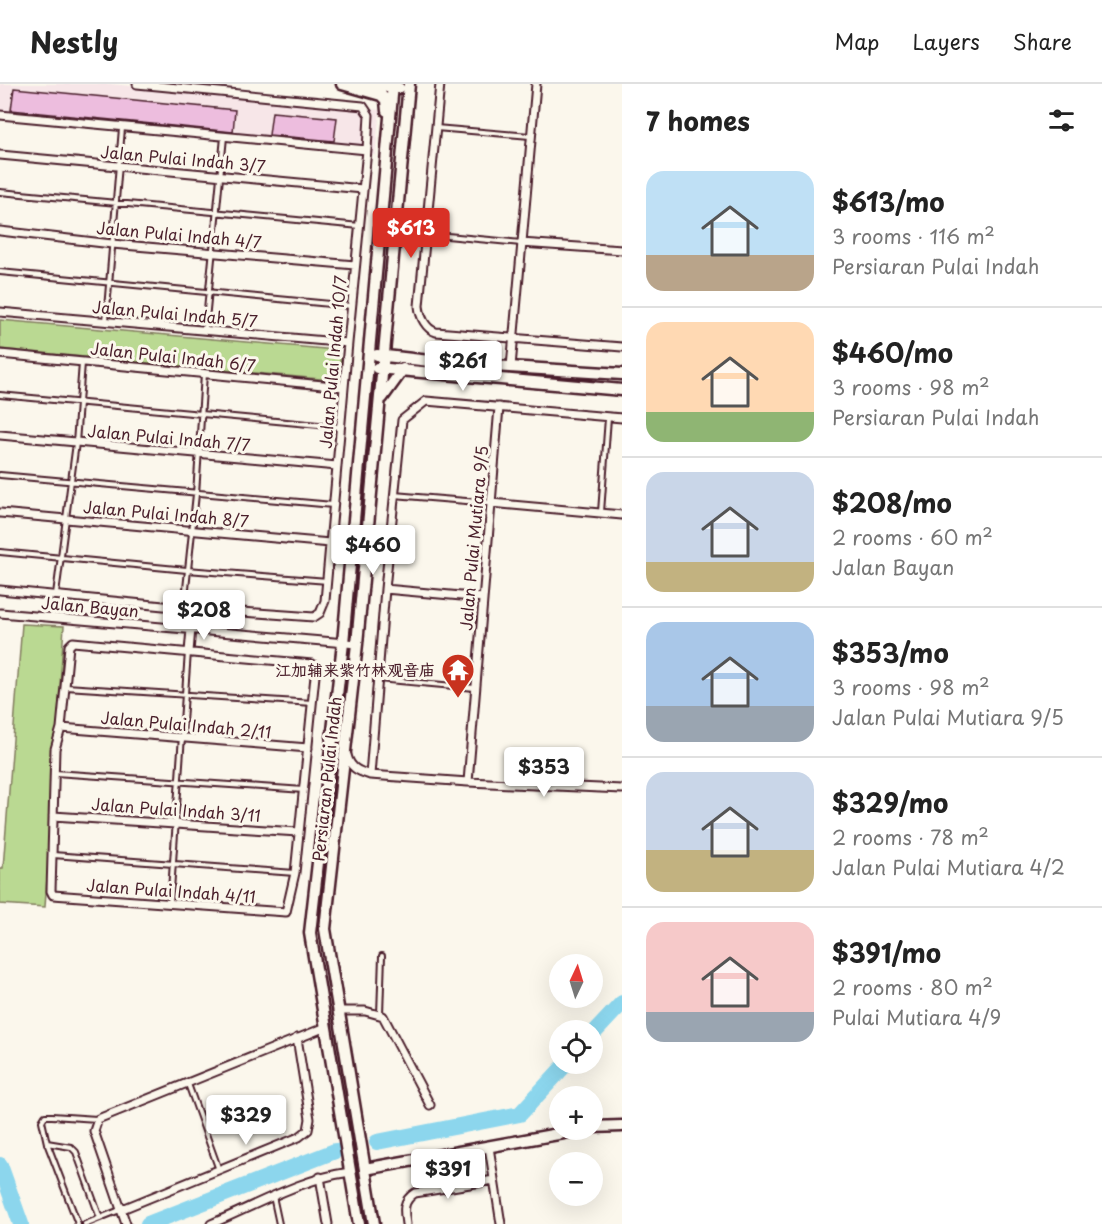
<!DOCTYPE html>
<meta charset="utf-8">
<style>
body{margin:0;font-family:"Playpen Sans","LXGW WenKai TC",sans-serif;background:#f6f6f6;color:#222;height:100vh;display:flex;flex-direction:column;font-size:22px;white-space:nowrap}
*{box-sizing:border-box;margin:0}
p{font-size:20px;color:#767676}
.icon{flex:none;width:33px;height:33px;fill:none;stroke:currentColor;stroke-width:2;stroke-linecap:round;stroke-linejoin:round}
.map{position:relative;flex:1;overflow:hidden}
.details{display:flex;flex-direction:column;background:#fff;width:480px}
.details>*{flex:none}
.needle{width:39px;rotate:4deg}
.fabs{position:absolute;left:549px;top:870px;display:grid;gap:12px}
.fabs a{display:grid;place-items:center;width:54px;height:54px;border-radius:50%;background:#fff;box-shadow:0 6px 24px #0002;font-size:30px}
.price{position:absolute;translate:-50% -51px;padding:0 14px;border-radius:6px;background:#fff;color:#222;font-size:20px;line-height:39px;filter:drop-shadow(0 2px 3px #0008)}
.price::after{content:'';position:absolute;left:50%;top:36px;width:18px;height:14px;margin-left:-9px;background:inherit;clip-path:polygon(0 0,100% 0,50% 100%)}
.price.on{background:#d93025;color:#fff}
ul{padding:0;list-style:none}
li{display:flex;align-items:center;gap:18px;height:150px;padding:0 24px}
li+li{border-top:2px solid #e0e0e0}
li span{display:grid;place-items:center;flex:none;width:168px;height:120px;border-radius:18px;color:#555}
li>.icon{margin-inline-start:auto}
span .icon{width:72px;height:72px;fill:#fffc;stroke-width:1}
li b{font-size:26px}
h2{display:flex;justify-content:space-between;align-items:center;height:72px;padding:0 24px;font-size:26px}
header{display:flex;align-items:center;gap:36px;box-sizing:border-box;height:84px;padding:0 30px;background:#fff;border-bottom:2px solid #e0e0e0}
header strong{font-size:28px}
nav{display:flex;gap:33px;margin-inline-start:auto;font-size:21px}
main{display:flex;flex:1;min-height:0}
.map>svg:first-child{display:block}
</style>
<header>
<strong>Nestly</strong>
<nav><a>Map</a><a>Layers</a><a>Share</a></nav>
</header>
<main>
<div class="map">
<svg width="622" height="1140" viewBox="0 0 622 1140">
<rect width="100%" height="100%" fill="#fbf7ec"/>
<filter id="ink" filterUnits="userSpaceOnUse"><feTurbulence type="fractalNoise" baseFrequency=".0167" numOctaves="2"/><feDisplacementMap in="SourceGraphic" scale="12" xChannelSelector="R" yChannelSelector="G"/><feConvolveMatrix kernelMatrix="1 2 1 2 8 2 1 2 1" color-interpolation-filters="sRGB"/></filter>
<g filter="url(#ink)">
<path fill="#f7e6e8" d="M0,0H110L380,26L375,71L0,35Z"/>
<path fill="#bad992" stroke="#827c5e" stroke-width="1.5" d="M0,236L336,266C342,274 341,280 340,290L331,296L0,265Z
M22,540L64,542L45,823L0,820V784H3Z"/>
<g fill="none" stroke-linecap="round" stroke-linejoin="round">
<path stroke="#8cd6ed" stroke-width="16" d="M592,951L622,919
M377,1058L520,1030L566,980
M0,1081L21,1140
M148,1140L335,1067"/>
</g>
<path fill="#edbdde" stroke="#4a1f2b" stroke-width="1.5" d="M14,4L235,26L233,48L11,26Z
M272,28L337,34L334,57L269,51Z"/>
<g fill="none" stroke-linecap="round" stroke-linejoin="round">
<g stroke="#4a1f2b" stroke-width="8">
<path id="lane" d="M436,44L530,52
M0,108L360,142
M426,150L521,159
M0,188L351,222
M106,237L122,44
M205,246L224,53
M0,311L340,343
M0,391L333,421
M394,411L490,419
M601,428L608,334
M0,468L187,486L328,497
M56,510L76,359L82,279
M184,524L196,410L204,290
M378,595L475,604
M66,603L313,619
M55,689L304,706
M53,771L295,789
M170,820L188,568
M380,930L382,872
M188,1000L219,1086
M47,1059L71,1063L76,1068L100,1134
M273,1112L279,1140
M78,1140L47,1059L42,1037L45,1032H52L97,1035
M85,1140L120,1126"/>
</g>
<g stroke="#4a1f2b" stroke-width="11">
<path id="street" d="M440,0L419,222C420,233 426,245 436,248L622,263
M0,31L367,66
M0,71L363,105
M0,147L112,160L355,181
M521,159L622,166
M0,228L348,259
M0,270L344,303
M511,283L536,0
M0,351L337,382
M491,419L622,431
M0,429L330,459
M385,505L483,514
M0,506L184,524L314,533L320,529L325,517L348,259L367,66L369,31L363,22L137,0
M0,529L357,560
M73,558L312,580L316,582L295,789L286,828L53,811L51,807L55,665L61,644L69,562Z
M189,568L191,545
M61,644L308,664
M347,671C350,684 358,687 370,691L468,698L622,705
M370,691L385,505L402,336L426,317L622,334
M468,698L499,323
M53,732L298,748
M339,927H365L383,932L430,1021
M489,1063L501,1140
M320,1093L328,1140
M120,1126L299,1053L308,1046L310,1035L297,954
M126,1140L94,1047L98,1035L326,943
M211,1140C257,1121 300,1095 350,1088
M406,1140C404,1127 402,1117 415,1109L494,1096"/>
</g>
<g stroke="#4a1f2b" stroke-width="15">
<path id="secondary" d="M342,0L381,11L386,16L387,27
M359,0L399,4
M377,271L447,279L622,290
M377,284L622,306
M382,314L403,285
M592,1043L622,1042
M365,1085L580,1046
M359,1140L310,849L343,559L393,0
M374,1140L325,845L357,560L409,0"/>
</g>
<use href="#lane" stroke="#fbf7ec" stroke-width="4"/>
<use href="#street" stroke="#fbf7ec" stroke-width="7"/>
<use href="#secondary" stroke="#fbf7ec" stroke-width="10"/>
</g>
</g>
<defs>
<g id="temple-pin" transform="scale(1.725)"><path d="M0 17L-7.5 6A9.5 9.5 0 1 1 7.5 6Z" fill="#c8321e" stroke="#fbf7ec"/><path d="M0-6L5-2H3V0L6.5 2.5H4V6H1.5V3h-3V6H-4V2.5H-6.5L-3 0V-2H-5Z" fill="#fff"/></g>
</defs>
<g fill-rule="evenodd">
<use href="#temple-pin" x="458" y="586"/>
</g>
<g text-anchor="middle" stroke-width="6" stroke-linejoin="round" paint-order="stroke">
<g font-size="16" fill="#4a1f2b" stroke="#fbf7ec">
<text transform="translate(183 75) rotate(5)" y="6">Jalan Pulai Indah 3/7</text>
<text transform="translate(179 151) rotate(5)" y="6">Jalan Pulai Indah 4/7</text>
<text transform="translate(175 230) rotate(5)" y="6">Jalan Pulai Indah 5/7</text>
<text transform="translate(173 273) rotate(6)" y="6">Jalan Pulai Indah 6/7</text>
<text transform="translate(333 278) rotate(-85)" y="6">Jalan Pulai Indah 10/7</text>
<text transform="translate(169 354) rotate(5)" y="6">Jalan Pulai Indah 7/7</text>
<text transform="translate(166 430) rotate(5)" y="6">Jalan Pulai Indah 8/7</text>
<text transform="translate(474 454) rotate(-85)" y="6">Jalan Pulai Mutiara 9/5</text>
<text transform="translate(90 523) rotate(5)" y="6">Jalan Bayan</text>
<text transform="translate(186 641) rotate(5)" y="6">Jalan Pulai Indah 2/11</text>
<text transform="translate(327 695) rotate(-84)" y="6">Persiaran Pulai Indah</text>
<text transform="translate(176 726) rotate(4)" y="6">Jalan Pulai Indah 3/11</text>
<text transform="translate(171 807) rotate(4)" y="6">Jalan Pulai Indah 4/11</text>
</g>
<g font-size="16" font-weight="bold" fill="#4a1f2b" stroke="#fbf7ec" text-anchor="end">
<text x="435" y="592">江加辅来紫竹林观音庙</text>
</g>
</g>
</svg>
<div class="fabs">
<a><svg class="needle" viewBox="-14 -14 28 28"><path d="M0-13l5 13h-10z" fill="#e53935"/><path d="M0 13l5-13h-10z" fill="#767676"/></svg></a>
<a><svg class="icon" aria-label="locate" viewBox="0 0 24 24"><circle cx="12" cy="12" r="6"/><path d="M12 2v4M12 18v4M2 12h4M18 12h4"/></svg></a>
<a>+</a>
<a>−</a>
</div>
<b class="price on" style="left:411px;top:175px">$613</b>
<b class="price" style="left:463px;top:308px">$261</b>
<b class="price" style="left:373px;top:492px">$460</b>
<b class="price" style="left:204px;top:557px">$208</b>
<b class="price" style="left:544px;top:714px">$353</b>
<b class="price" style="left:246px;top:1062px">$329</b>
<b class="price" style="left:448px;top:1116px">$391</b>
</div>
<section class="details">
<h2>7 homes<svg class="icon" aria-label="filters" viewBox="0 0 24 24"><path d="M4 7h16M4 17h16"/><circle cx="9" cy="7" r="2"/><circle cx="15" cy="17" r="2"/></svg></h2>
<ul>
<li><span style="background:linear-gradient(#bfe0f5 70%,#b9a48a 0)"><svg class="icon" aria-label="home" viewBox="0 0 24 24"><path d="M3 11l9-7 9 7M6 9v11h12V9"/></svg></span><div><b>$613/mo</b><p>3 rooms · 116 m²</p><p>Persiaran Pulai Indah</p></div></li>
<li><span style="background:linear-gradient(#ffd9b3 75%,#8fb573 0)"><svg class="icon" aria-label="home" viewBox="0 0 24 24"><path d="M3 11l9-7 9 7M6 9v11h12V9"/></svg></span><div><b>$460/mo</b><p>3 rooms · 98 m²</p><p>Persiaran Pulai Indah</p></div></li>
<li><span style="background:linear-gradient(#c9d6e8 75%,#c2b280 0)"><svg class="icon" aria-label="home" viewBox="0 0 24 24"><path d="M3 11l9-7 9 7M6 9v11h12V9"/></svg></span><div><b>$208/mo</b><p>2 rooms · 60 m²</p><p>Jalan Bayan</p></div></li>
<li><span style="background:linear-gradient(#a9c7e8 70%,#9aa5b1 0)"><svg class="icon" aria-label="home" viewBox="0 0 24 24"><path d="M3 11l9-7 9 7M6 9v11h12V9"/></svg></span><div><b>$353/mo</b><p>3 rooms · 98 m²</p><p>Jalan Pulai Mutiara 9/5</p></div></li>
<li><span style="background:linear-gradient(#c9d6e8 65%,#c2b280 0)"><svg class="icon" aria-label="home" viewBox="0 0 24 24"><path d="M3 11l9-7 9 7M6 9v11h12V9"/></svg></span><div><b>$329/mo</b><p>2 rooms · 78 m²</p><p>Jalan Pulai Mutiara 4/2</p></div></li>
<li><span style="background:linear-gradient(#f6c9c9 75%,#9aa5b1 0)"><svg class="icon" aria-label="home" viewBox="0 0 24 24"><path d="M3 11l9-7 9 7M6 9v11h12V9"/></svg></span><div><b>$391/mo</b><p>2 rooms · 80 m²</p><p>Pulai Mutiara 4/9</p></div></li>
</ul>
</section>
</main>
